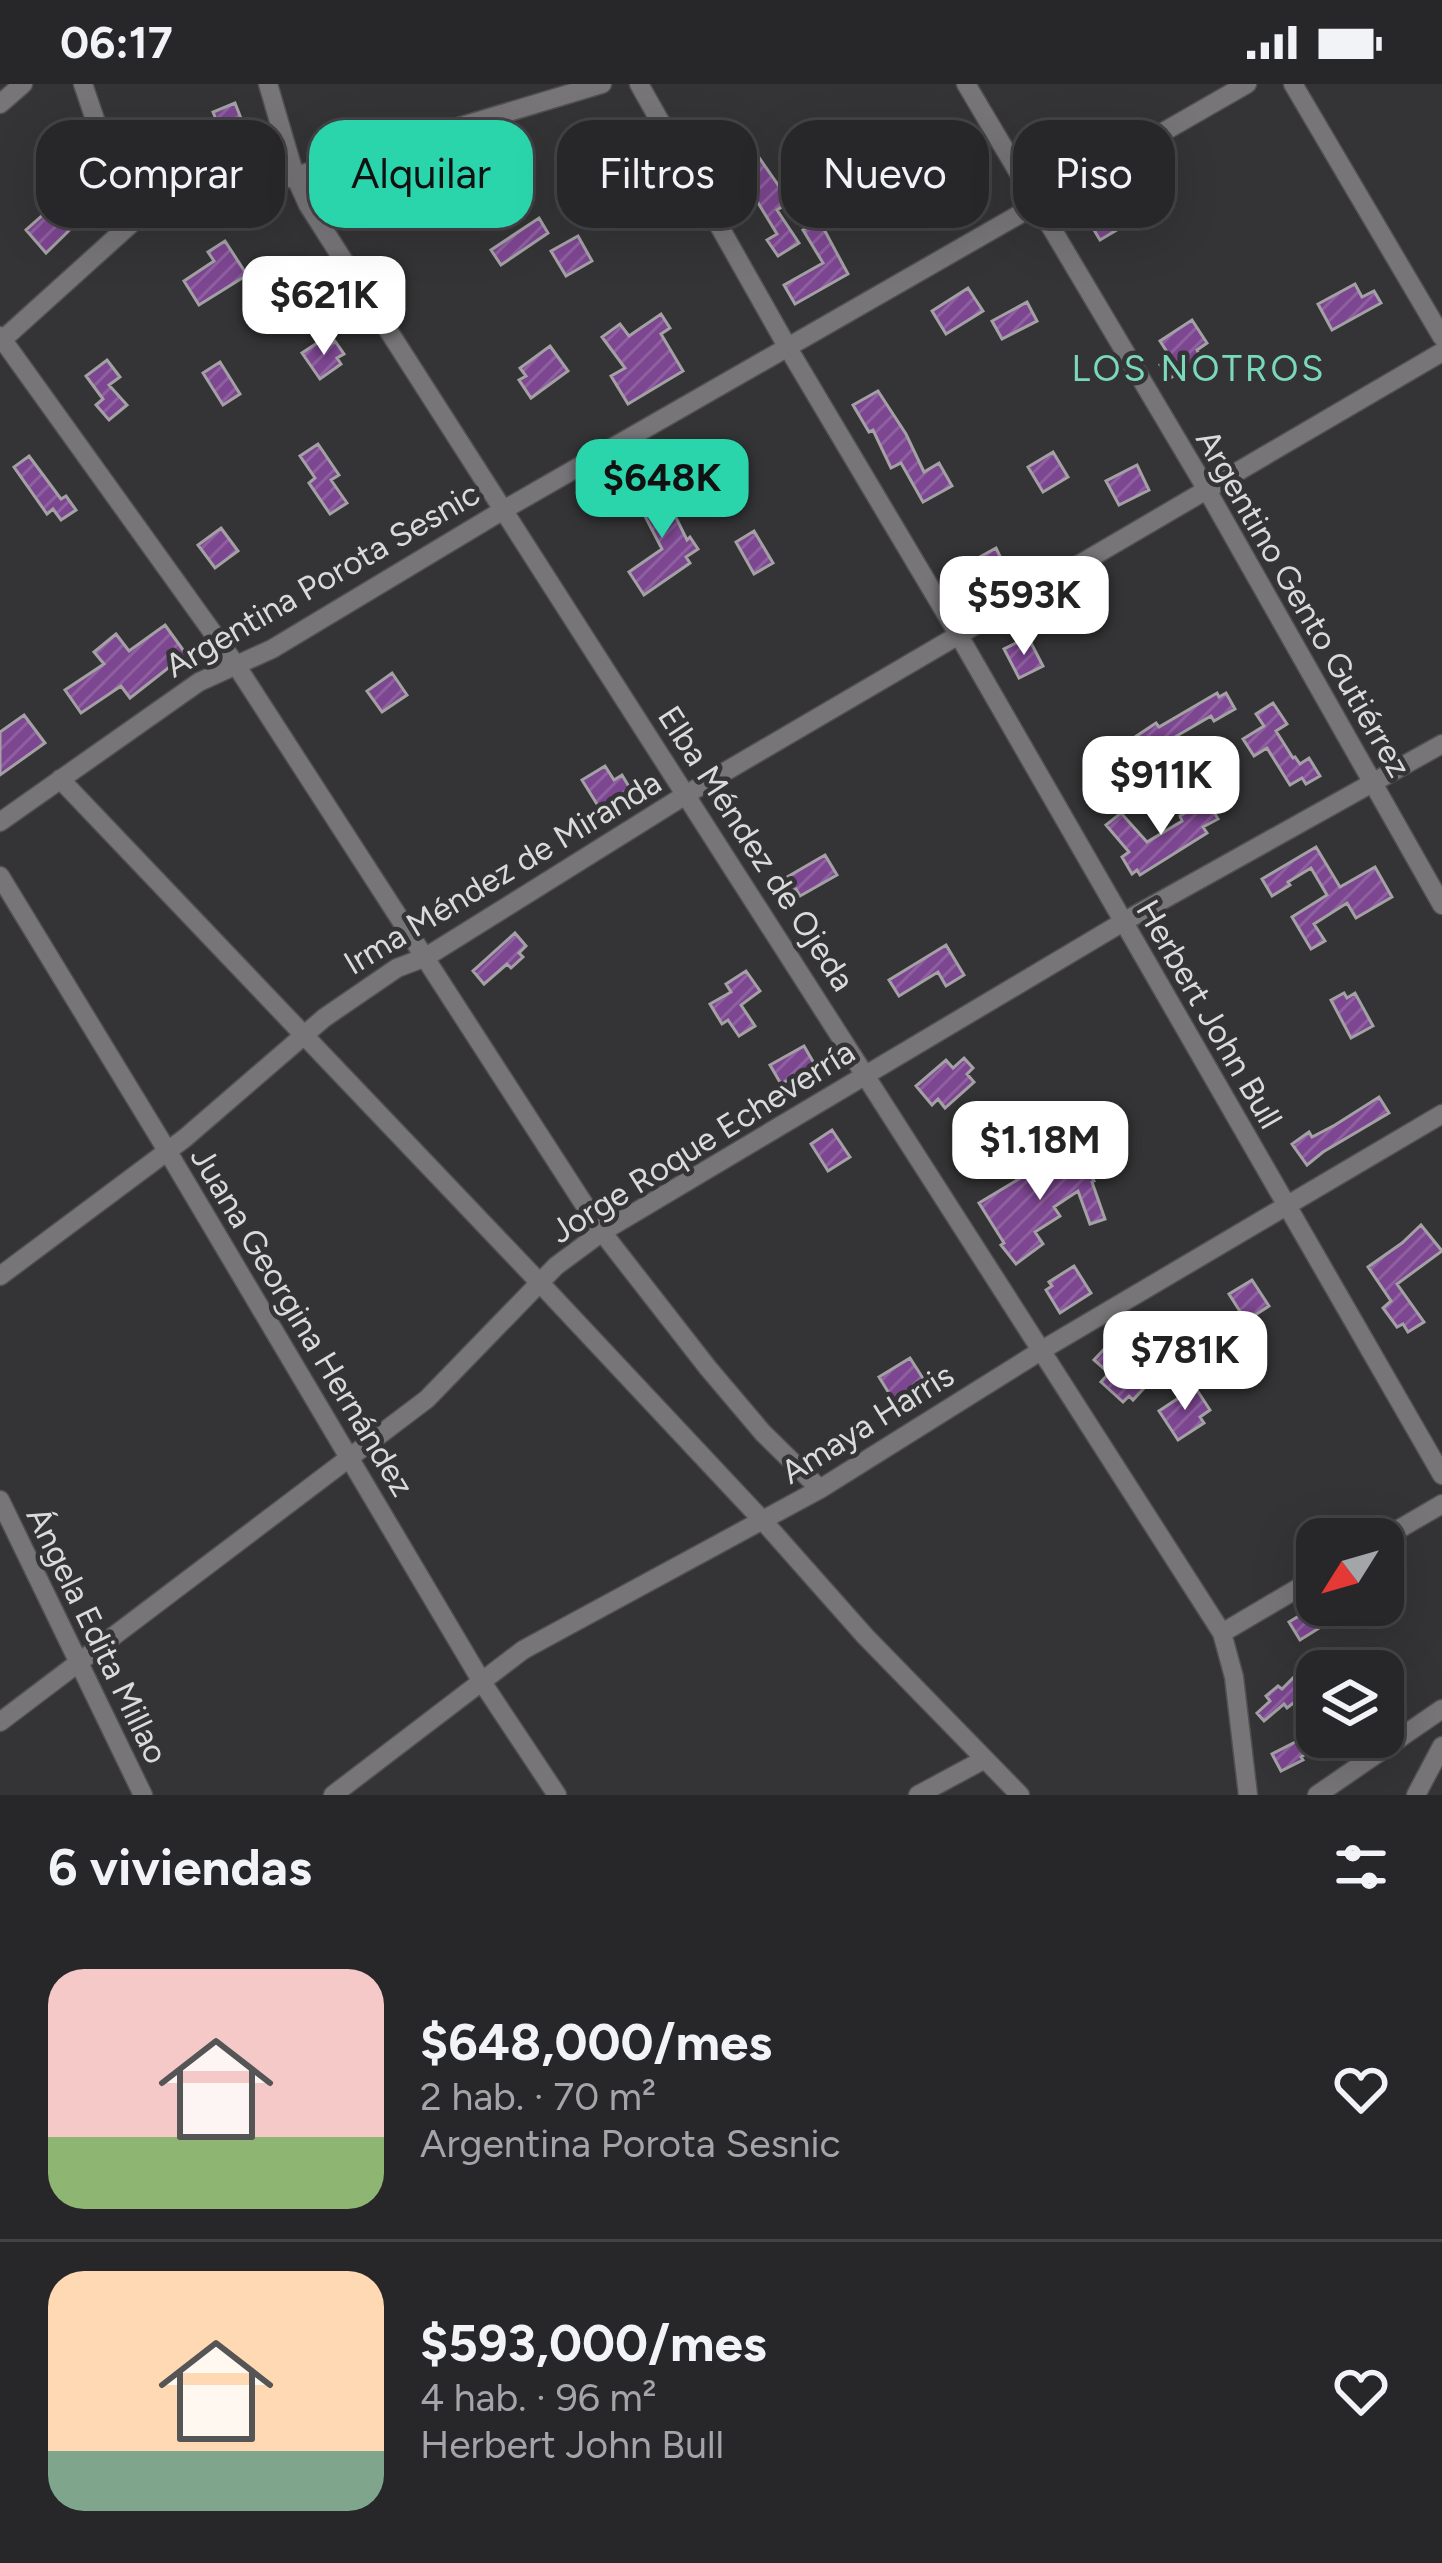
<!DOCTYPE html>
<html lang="es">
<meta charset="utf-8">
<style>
body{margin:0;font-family:Figtree,sans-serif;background:#2f2e30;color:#f1f3f6;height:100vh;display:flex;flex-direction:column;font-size:45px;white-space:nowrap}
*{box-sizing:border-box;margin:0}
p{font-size:39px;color:#a4a5a8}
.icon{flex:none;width:66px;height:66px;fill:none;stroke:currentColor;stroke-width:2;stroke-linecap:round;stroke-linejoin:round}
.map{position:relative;height:1711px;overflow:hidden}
.details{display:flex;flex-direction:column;background:#272628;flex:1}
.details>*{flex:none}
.top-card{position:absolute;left:36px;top:36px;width:1371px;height:108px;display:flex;gap:24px}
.needle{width:78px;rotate:233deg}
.controls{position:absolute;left:1296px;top:1434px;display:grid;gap:24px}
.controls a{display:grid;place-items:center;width:108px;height:108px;border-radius:24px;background:#272628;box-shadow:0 12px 48px #0002,0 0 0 3px #434345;font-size:60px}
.price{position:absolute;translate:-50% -102px;padding:0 27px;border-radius:24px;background:#fff;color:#222;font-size:39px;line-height:78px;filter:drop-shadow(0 3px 6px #0008)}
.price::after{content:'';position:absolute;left:50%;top:72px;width:36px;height:27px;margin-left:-18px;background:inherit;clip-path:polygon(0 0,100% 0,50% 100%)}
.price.active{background:#2bd5ac;color:#111}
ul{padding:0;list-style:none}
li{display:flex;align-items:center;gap:36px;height:300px;padding:0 48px}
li+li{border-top:3px solid #434345}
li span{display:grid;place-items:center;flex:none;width:336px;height:240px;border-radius:36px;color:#555}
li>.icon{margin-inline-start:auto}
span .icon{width:144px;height:144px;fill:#fffc;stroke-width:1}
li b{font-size:51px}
h2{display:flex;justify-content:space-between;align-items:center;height:144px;padding:0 48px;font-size:51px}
.pill{padding:0 42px;border-radius:36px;background:#272628;box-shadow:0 12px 48px #0002,0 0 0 3px #434345;font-size:42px;line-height:108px}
.pill.active{background:#2bd5ac;color:#111}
.status{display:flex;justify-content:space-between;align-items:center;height:84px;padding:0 60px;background:#272628;direction:ltr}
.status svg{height:33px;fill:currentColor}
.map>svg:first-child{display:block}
</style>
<div class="status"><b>06:17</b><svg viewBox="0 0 49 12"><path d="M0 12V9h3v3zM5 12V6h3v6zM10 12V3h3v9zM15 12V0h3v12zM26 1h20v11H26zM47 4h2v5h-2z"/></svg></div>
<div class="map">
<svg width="1442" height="1711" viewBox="0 0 1442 1711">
<defs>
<pattern id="building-hatch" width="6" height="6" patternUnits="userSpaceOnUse" patternTransform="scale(3)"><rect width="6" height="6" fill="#7d4691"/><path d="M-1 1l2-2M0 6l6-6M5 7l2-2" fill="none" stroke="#8f60a0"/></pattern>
</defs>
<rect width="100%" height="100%" fill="#343335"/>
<path fill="url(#building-hatch)" stroke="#a3a1a4" stroke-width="3" d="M235,19L253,65L226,74L224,68L188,82L191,87L177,93L168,70L197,58L195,54L220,45L213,28Z
M751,62L790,118L777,126L799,159L778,172L767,156L777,150L732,76Z
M72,105L91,125L46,169L26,146Z
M1122,109L1137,134L1100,156L1085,131Z
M539,134L548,149L501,181L491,166Z
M819,136L848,190L795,220L784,201L823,179L803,146Z
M578,152L592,177L566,192L551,167Z
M225,157L247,191L199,221L184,197L214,177L208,168Z
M1355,200L1362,213L1374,207L1381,219L1332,246L1318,220Z
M968,204L983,227L946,250L932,227Z
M1027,218L1037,237L1002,255L992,237Z
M661,230L670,244L661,250L683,287L628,320L611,292L625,284L602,253L620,240L629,252Z
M1192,236L1207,259L1197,266L1201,274L1169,295L1160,281L1171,274L1160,257Z
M323,255L328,262L335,257L344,270L337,274L341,280L320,295L302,269Z
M550,262L568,287L531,314L519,296L526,292L520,284Z
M107,276L120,293L109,301L127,321L109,336L96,321L103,315L86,292Z
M220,278L240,310L223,321L203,289Z
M878,307L906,350L924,388L939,379L952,402L923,418L901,379L891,384L873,346L869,348L853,321Z
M318,360L339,391L331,396L347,419L330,430L309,399L315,394L300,372Z
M1053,368L1068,393L1043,408L1028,383Z
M29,372L61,415L66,412L76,426L61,436L53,425L47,430L14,383Z
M1137,381L1149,406L1119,421L1106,397Z
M659,399L687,456L690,453L698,465L686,473L690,479L644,511L629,488L662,465L634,411Z
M221,444L238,467L215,484L198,461Z
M754,447L773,479L754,490L736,458Z
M996,464L1007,487L968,508L956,486Z
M165,541L186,570L130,614L121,602L81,629L65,606L104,580L94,568L116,550L129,567Z
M1028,553L1043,582L1019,594L1004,565Z
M392,589L407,611L382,628L367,607Z
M1217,609L1219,613L1226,609L1235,625L1214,637L1211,632L1168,657L1172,665L1145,682L1129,657L1156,639L1159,643Z
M1273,619L1287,640L1276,647L1293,674L1295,673L1300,680L1309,674L1320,692L1306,700L1302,694L1290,701L1267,664L1254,672L1243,655L1264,642L1256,630Z
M24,631L45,659L0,691V648Z
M605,682L614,696L622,691L631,706L600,725L582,696Z
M1207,716L1218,735L1203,743L1207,749L1140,791L1137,786L1132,790L1122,773L1129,768L1106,741L1121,729L1147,758L1182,737L1180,732Z
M1316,763L1340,803L1375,783L1392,813L1356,834L1347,819L1314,840L1325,857L1311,865L1292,833L1327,811L1311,784L1288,798L1290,801L1272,812L1262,795Z
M825,771L837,791L800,812L796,805L790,808L782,796Z
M515,849L526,862L519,869L523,873L511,884L507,880L484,900L473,887Z
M946,861L964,891L946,902L938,888L899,912L889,896Z
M746,887L760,907L741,921L755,942L739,952L728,936L722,940L710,920L731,908L726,900Z
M1344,909L1347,914L1355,909L1373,942L1351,954L1331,916Z
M804,962L815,981L781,1000L770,981Z
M964,974L973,984L967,990L974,998L945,1024L938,1015L932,1021L916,1002L946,976L953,984Z
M1379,1013L1389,1029L1323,1068L1307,1081L1292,1060L1309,1048L1312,1053L1335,1041Z
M832,1046L850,1073L828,1087L811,1060Z
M1072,1063L1094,1097L1092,1098L1105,1135L1090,1140L1078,1107L1054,1123L1060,1132L1035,1148L1043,1160L1016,1180L1001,1161L1004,1159L979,1119Z
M1421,1141L1442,1167L1397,1200L1424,1238L1408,1248L1403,1240L1397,1243L1383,1224L1391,1217L1368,1183L1402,1159Z
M1074,1182L1091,1209L1060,1229L1046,1206L1052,1202L1049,1198Z
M1252,1196L1269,1222L1246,1237L1229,1210Z
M1110,1259L1124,1273L1132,1265L1158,1289L1133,1316L1129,1312L1123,1318L1101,1298L1109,1289L1094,1276Z
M910,1274L926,1299L895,1319L879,1293Z
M1195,1303L1210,1326L1200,1333L1204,1339L1178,1356L1159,1327Z
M1317,1521H1333L1340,1531L1300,1556L1289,1538Z
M1300,1587L1317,1605V1640L1296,1617L1287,1624L1284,1620L1264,1637L1257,1629L1270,1617L1266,1612L1278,1602L1282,1605Z
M1317,1647V1653H1333L1301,1673L1303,1676L1281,1687L1272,1670Z"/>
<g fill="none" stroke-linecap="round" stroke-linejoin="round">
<g stroke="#515051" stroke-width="21">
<path id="minor" d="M83,0L120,109L133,138
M268,0L295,92L308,121L1222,1549L1234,1593L1248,1711
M639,0L788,264L958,550L1442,1391
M966,0L1207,406L1442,821
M1293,0L1442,253
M0,20L23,0
M0,252L236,581L602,1148L708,1284L763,1349L820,1405
M0,258L133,138L183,119L295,92L602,0
M60,695L540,1199L764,1438L865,1552L1020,1711
M0,738L199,598L272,565L505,425L1247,0
M0,792L168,1068L482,1598L557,1711
M0,1192L185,1054L324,934L397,884L426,873L687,710L1442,268
M0,1416L143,1711
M1382,1455L1442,1420
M1222,1549L1317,1493
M0,1638L427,1315L556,1182L602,1148L1123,838L1442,660
M333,1711L523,1566L820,1405L1042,1266L1442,1030
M918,1711L985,1675
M1317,1711L1442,1625
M1416,1711L1442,1662"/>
</g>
<use href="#minor" stroke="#777578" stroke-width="18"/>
</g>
<g text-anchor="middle" stroke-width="9" stroke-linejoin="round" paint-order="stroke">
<g font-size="33" fill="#dbdadb" stroke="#343335">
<text transform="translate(322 495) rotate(-30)" y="12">Argentina Porota Sesnic</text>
<text transform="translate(1304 519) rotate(60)" y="12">Argentino Gento Gutiérrez</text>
<text transform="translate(757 764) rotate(57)" y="12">Elba Méndez de Ojeda</text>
<text transform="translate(502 788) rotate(-31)" y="12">Irma Méndez de Miranda</text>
<text transform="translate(1210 930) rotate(60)" y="12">Herbert John Bull</text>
<text transform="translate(702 1057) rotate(-32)" y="12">Jorge Roque Echeverría</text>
<text transform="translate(303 1237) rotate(59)" y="12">Juana Georgina Hernández</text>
<text transform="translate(867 1339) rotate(-32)" y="12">Amaya Harris</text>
<text transform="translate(98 1551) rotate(64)" y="12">Ángela Edita Millao</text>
</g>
<g font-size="36" letter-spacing="3" fill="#7ad8bb" stroke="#343335">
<text x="1199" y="297">LOS NOTROS</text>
</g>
</g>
</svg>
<div class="controls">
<a><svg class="needle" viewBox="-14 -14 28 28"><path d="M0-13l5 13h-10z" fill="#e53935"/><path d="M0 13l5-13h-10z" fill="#a4a5a8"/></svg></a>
<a><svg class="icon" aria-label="layers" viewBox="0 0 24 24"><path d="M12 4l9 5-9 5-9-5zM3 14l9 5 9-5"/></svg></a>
</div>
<b class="price" style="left:324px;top:274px">$621K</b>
<b class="price active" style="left:662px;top:457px">$648K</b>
<b class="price" style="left:1024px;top:574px">$593K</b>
<b class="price" style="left:1161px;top:754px">$911K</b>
<b class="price" style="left:1040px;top:1119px">$1.18M</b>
<b class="price" style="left:1185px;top:1329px">$781K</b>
<div class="top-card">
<a class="pill">Comprar</a>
<a class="pill active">Alquilar</a>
<a class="pill">Filtros</a>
<a class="pill">Nuevo</a>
<a class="pill">Piso</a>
</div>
</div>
<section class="details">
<h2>6 viviendas<svg class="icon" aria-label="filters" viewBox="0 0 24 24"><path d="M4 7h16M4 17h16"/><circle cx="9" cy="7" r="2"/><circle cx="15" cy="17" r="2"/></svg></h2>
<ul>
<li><span style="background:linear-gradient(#f6c9c9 70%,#8fb573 0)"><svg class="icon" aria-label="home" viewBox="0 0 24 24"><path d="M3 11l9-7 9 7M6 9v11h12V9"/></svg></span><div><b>$648,000/mes</b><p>2 hab. · 70 m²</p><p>Argentina Porota Sesnic</p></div><svg class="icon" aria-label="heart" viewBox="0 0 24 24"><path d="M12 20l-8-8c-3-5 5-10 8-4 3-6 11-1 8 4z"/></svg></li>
<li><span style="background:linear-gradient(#ffd9b3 75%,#7fa58c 0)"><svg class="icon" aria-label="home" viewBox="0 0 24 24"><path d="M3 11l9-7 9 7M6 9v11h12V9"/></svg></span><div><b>$593,000/mes</b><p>4 hab. · 96 m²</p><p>Herbert John Bull</p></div><svg class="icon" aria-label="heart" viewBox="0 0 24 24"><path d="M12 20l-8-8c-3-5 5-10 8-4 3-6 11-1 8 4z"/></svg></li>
</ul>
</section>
